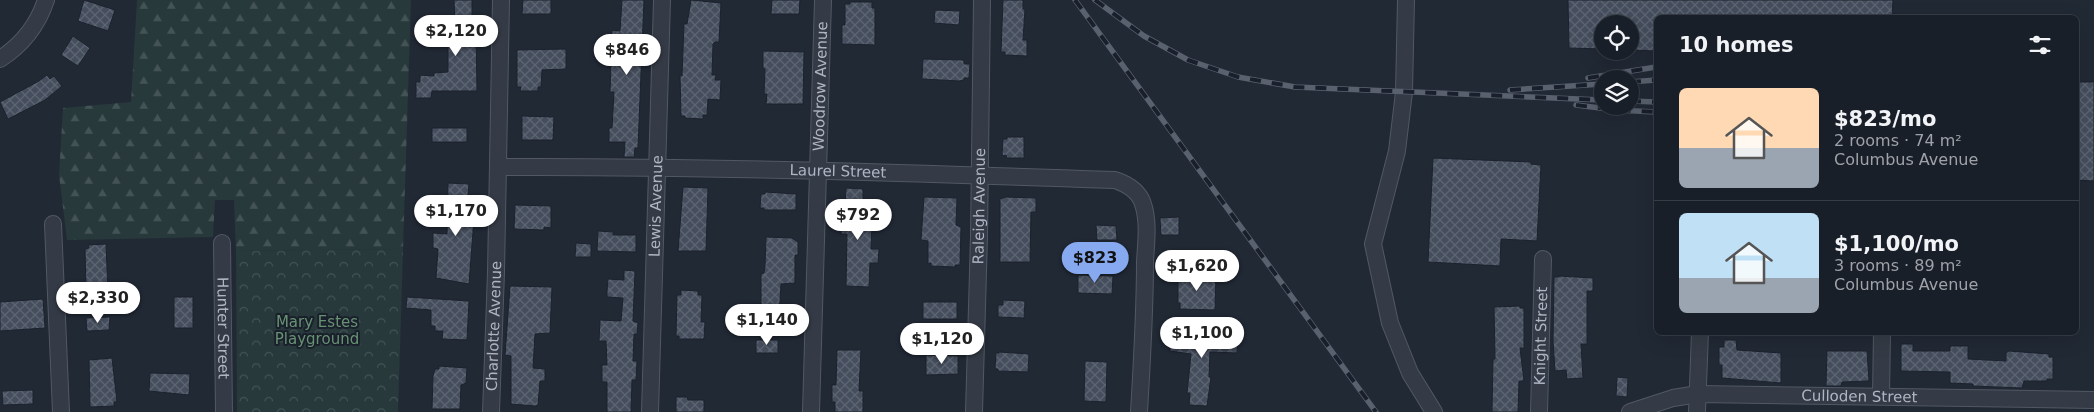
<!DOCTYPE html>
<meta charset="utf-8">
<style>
body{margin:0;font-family:"DejaVu Sans",sans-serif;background:#222730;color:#f1f3f6;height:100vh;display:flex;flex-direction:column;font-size:19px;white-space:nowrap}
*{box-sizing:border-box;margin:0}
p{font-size:16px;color:#9fa2a8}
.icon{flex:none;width:28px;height:28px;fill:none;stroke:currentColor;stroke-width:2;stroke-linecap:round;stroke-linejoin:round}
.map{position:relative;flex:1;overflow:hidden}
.side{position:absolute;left:1654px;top:15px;width:425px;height:320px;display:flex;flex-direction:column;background:#191f28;border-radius:8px;box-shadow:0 5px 20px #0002,0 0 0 1px #373d45}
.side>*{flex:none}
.controls{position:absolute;left:1594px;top:15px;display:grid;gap:10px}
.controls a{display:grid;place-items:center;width:45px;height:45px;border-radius:50%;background:#191f28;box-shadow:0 5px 20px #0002,0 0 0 1px #373d45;font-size:25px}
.price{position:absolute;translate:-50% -42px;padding:0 11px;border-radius:18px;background:#fff;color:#222;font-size:16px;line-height:32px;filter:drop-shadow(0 1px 2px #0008)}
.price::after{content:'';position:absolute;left:50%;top:30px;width:15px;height:11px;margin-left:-8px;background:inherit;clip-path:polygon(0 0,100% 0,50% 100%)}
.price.active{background:#87a9f0;color:#111}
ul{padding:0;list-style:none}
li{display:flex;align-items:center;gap:15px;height:125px;padding:0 25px}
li+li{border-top:1px solid #373d45}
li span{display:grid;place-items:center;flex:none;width:140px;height:100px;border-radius:8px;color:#555}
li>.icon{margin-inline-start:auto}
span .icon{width:60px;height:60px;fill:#fffc;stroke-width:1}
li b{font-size:21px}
h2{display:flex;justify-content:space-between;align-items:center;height:60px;padding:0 25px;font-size:21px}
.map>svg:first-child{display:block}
</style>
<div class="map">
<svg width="2094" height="412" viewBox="0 0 2094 412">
<defs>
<pattern id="forest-firs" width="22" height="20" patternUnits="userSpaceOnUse" patternTransform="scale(1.25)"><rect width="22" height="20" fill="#27393b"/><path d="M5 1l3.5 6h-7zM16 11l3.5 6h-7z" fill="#445356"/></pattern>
<pattern id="park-crowns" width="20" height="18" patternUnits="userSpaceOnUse" patternTransform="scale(1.25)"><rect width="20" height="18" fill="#27393b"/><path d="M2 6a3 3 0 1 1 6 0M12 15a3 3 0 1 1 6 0" fill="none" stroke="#445356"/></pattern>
<pattern id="building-cross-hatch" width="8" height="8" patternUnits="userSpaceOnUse" patternTransform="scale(1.25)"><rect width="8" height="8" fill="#454e5d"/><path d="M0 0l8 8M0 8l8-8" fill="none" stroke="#5d6573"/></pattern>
</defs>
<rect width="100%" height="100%" fill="#212935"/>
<path fill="url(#forest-firs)" d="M137,0H411L403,249L236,251L234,200H215L213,237L67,240L59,175L63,108L131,102Z"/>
<path fill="url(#park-crowns)" d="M403,249L398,412H237L236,251Z"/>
<path fill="url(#building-cross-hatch)" stroke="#1c222d" d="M84,0L115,10L108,31L78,21Z
M454,0H472V28H476L477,91H432L431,98H416V82H420V75L434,76V73L448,72V24L455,23Z
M523,0H551V14H522Z
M622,0H644L638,148H635L634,157H624L625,142H609V128H612L614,92H610L612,30L620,31Z
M691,0L721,3L719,42H715L713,44L712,75H716L715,80H721L720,100L708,99L707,115H703V119L685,118V116H681L680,75L682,76L684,24H687Z
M772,0H800L799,14H771Z
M1003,0H1023V9H1025L1023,40H1027V56L1005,55V52H1001Z
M1568,0H1893L1892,18H1656V51L1630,50V24H1602V49L1569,48Z
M850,2H872V8H875V45L842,44V25H845V4H850Z
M935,10L960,11L959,25L934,23Z
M73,36L90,48L78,66L61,55Z
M566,49V69L542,70L541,87H538V91H520L521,87H517V50Z
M763,51L804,52L803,104H766L767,94H764L765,69L763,68Z
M923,59L964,60V64H970L969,78H964V80L959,81L922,79Z
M47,75L50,79L54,76L62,86L45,100L8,119L0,102L39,81Z
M2076,82H2094V181L2076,180Z
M522,116L554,117L553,140H522Z
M432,128H467V142H432Z
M1007,137H1024V158H1007L1006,155L1002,156L1003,139H1007Z
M1433,158L1531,162V164L1541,165L1537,241L1501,239L1500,266L1428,262Z
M448,183L469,184L467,205L478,206V219H474L469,284L436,278L438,249L433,248V233L447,234Z
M683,187L708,188L706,251H678Z
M846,188L863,189V226H872L871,249H879L878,263H870L869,287L846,286L847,234H841L842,220L844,221Z
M765,192L796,194V210H764V208H760L761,194H765Z
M924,197L957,198L956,225L961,227L960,265H955V267L931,266V263L928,264V241L921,240Z
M1006,197L1036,198V212H1031L1030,262H1000V199Z
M515,205L551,206V228L544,227V230L514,229Z
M1179,217V235H1161L1160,218Z
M1096,225L1116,226L1117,240H1097Z
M598,231L613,232V235H636V252L597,251Z
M766,237L792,238L798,242V255H795V283L781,284L779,319L758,318L759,304H761V274L764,273L765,266Z
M576,243L591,244V257H575Z
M106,244L108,292L86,293L85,249L89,248L88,245Z
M624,270L635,271L633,321L638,323L637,334H634L633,361H637L636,380H632L631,412H607V382H602V365H607L606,341H599L600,320L621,321L623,298L607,297V291L608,279L624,280Z
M1181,273L1216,274L1215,310L1180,309V303H1178V281H1181Z
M1078,275L1113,276L1112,294L1078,293Z
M1559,276L1593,278V291H1587V344H1581L1583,378L1567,379L1566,370L1555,371L1553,341L1554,277H1559Z
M510,286L552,287L550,333L535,334L533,368L545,369V381H540L538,405L535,406L511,404V356L505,355Z
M681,290L698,291V295H702L701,322H705L704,339H679V336H676L677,295H681Z
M174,297H193V328H174Z
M407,297L469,301L467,340L442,339L443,331H435V326H431V310L406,308Z
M43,299L45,328L0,331V302Z
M1003,300L1025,301L1024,318L998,317V305H1003Z
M923,302H957V319H923Z
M1520,306V308H1524V348H1520L1524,381H1519L1518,412H1492L1493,359H1495L1494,307Z
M110,317L109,330L87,331L86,318Z
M1170,333L1238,334L1237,353L1210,352L1209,377H1211L1207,406L1189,405L1190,393H1187L1191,354L1170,351Z
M756,340H778V353H756Z
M1724,340H1736L1737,350L1781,353V383L1722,378V365H1719V347H1724Z
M1901,344H1913V351H1950V346H1968V359L2006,361V353L2009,351L2049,354V357H2053V379H2047V381H2024L2022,388L1973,386V384L1950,383V372L1901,371Z
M837,350H861L859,391H863V412H835V402H832V385H836Z
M1827,351H1867L1869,381L1842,382L1841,386H1826Z
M999,352L1029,354L1028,372L998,371V369H995L996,353H999Z
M926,355L958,356V374L926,375Z
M112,358L117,402H114V406L90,407L89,360Z
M1085,361L1107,362L1106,402L1084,401Z
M439,366L467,368L466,383L461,385L460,409H432L433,376L435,369H439Z
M150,373L190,374L189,395L149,391Z
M1617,377L1628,378L1627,397L1616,396Z
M33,390V404L3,405L2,391Z
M676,397H687L688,400H704V412H676Z"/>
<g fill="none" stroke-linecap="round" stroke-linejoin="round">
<g stroke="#525864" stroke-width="18">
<g id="minor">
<path d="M1406,0L1404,92L1397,151L1373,244L1390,323L1410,373L1434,412"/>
<path d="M0,59C22,45 38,24 46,0"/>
<path id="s1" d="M499,167C704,166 910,173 1115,180C1127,184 1139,191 1143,204C1149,222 1146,243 1145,262C1145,312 1142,362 1139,412"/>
<path d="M53,224L61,412"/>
<path id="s2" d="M222,243L224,412"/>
<path d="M1881,396L1882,332"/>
<path id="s3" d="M491,412L496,272L501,0"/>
<path id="s4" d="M650,412L662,0"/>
<path id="s5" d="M811,412L823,0"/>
<path id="s6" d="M974,412L979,236L982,0"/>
<path id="s7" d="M1539,412L1543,259"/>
<path id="s8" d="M1630,412L1673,398L1698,394L2094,400"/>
<path d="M1697,412L1700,332"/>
</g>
</g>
<use href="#minor" stroke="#353b46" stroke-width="16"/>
<g stroke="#59616f" stroke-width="5.5">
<path id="rail" d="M1075,0L1376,412
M1095,0L1144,36L1188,60L1238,77L1295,87L1602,100
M1588,78L1656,67
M1630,82L1656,80
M1510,90L1602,84
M1630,101L1656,102
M1576,105L1616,110L1656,112"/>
</g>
<use href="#rail" stroke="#1a202b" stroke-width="4" stroke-dasharray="11" stroke-linecap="butt"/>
</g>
<g text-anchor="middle" stroke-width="4" stroke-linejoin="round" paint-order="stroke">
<g font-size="15" fill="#afb5c3" stroke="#1a202b">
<text dy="5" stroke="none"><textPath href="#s5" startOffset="326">Woodrow Avenue</textPath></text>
<text dy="5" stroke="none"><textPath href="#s1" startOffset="339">Laurel Street</textPath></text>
<text dy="5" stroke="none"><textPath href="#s4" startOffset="206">Lewis Avenue</textPath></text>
<text dy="5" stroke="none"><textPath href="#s6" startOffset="206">Raleigh Avenue</textPath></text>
<text dy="5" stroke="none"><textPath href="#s3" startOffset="86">Charlotte Avenue</textPath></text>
<text dy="5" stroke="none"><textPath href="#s2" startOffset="85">Hunter Street</textPath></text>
<text dy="5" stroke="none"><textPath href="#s7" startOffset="76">Knight Street</textPath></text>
<text dy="5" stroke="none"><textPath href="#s8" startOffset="232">Culloden Street</textPath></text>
</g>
<g font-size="15" fill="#689274" stroke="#1a202b">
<text x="317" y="327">Mary Estes<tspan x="317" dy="17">Playground</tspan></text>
</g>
</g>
</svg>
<div class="controls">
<a><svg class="icon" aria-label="locate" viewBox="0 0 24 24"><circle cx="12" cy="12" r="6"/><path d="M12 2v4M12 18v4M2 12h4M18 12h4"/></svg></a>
<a><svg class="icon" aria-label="layers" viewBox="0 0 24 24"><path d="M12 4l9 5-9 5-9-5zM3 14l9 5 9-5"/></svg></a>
</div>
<b class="price" style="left:456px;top:57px">$2,120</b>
<b class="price" style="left:627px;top:76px">$846</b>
<b class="price" style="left:456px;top:237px">$1,170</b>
<b class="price" style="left:858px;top:241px">$792</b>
<b class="price active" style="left:1095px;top:284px">$823</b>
<b class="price" style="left:1197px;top:292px">$1,620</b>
<b class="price" style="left:98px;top:324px">$2,330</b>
<b class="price" style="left:767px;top:346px">$1,140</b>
<b class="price" style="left:1202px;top:359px">$1,100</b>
<b class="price" style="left:942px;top:365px">$1,120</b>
<section class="side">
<h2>10 homes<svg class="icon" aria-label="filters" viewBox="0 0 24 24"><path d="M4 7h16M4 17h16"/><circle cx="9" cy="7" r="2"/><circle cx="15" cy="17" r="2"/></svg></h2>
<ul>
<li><span style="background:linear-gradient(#ffd9b3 60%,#9aa5b1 0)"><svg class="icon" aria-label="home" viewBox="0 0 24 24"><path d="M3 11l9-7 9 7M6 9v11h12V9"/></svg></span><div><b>$823/mo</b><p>2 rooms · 74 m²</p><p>Columbus Avenue</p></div></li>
<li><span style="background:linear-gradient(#bfe0f5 65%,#9aa5b1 0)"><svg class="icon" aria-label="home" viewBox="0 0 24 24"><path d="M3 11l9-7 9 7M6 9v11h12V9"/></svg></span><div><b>$1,100/mo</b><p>3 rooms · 89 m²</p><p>Columbus Avenue</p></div></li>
</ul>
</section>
</div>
